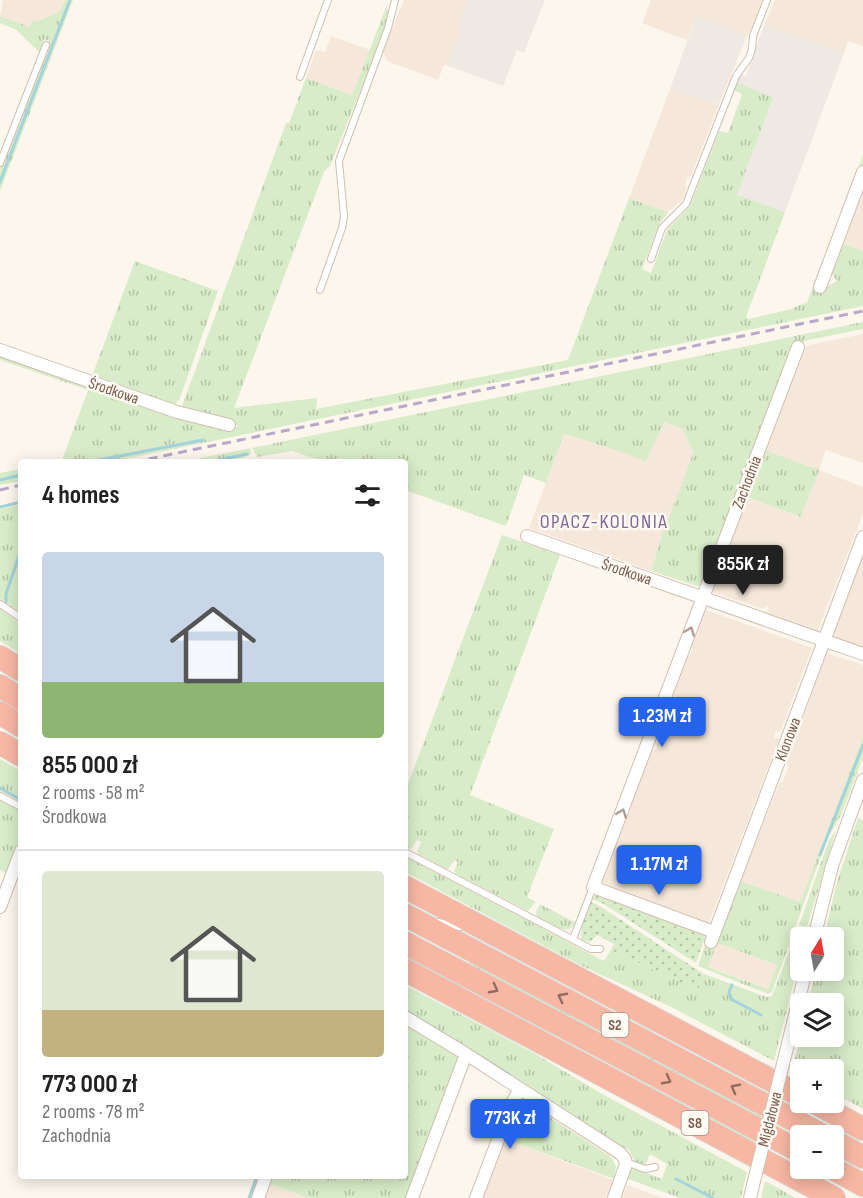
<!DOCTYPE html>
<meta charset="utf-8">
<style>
body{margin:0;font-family:"Sofia Sans Condensed",sans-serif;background:#f6f6f6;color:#222;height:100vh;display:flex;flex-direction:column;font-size:22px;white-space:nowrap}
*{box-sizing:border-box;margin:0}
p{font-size:20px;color:#767676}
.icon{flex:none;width:33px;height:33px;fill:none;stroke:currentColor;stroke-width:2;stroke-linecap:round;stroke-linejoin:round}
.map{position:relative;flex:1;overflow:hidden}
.side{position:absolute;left:18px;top:459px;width:390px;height:720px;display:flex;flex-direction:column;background:#fff;border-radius:6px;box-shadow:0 3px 15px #0003}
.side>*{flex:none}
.needle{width:39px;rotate:11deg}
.buttons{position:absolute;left:790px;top:927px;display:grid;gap:12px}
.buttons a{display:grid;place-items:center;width:54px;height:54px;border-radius:6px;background:#fff;box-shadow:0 3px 15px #0003;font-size:30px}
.price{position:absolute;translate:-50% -51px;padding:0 14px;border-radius:6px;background:#2563eb;color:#fff;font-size:20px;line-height:39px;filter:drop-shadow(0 2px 3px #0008)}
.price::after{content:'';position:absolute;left:50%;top:36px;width:18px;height:14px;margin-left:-9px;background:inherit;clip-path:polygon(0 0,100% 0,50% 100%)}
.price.active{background:#222;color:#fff}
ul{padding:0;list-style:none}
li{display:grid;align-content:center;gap:12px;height:318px;padding:0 24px}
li+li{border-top:2px solid #e0e0e0}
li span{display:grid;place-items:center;height:186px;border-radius:6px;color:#555}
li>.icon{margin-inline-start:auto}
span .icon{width:108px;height:108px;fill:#fffc;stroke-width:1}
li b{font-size:26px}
h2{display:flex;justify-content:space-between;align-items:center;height:72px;padding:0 24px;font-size:26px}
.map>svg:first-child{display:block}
</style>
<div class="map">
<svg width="863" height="1198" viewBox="0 0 863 1198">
<defs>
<pattern id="grass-tufts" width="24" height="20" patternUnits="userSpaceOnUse" patternTransform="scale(1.5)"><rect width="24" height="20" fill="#d8ecc9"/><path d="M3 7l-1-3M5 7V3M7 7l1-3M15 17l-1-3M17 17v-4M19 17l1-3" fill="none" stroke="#b4c2a5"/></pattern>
<pattern id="garden-dots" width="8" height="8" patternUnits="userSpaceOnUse" patternTransform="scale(1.5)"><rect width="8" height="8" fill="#d8ecc9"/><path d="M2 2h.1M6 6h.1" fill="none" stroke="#b4c2a5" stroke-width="1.8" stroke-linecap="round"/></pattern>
</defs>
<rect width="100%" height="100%" fill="#fdf6ec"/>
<path fill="#f5e8da" d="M3,0H65L60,11L37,21L30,27L0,16Z
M404,0H468L458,28L461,30L448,66L444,65L438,80L387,61L383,51Z
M651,0H763L751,30L747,36L696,16L687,40L642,23Z
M775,0H863V46L848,41L844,53L764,25Z
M331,36L370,50L352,95L306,78L316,50L325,52Z
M670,89L719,104L691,176L687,178L685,184L687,187L682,200L668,212L629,198Z
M863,187V251L842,243Z
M863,334V463L826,450L819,470L863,487V514L818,630L767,612L769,607L766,605L764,609L711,592L747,497L801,517L818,471L764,450L802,348L809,345Z
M663,422L685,430L687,441L694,451L662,535L651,571L529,528L564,434L601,446L620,450L646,462Z
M863,554V646L835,637L834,633Z
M704,609L812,648L780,732L776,731L774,737L779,739L709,923L602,882L652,751L655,749L658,741L656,740L669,707L673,705L676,697L673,692L685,660L691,653L692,647L691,645L699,631L696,630Z
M827,653L863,665V737L800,902L741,881L778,786L780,782H783L788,767L787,762Z
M717,943L777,965L768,989L707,966Z
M505,1139L613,1180L606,1198H483Z
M270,1184L308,1198H264Z
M627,1185L662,1198H622Z"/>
<path fill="#efe9e4" d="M468,0H545L524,53L517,50L503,86L448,66L461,30L458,28Z
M696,16L747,36L719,104L670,89Z
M764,25L844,53L785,212L736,195L773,97L737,83L740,74L746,76Z"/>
<path fill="url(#grass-tufts)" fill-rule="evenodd" d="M65,0H73L0,191V170L49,41L44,39L39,52L15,29L0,23V16L30,27L33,20L38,21L60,11Z
M387,5L388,15L382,37L330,166L324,172L234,408L317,398L316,409L568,360L629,198L668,212L659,225L642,269L651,273L667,230L690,206L719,131L728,133L742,94L734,90L737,83L773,97L737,195L785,212L746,317L749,319L791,309L807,302L863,155V163L821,271V290L837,281L831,273L842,243L863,251V306L111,462H56L62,460L88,390L0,360V353L229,428L237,427V425L182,406L286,123H289L306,78L352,95Z
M135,261L218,291L180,398L175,405L92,376Z
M863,322V329L804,341L801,345L700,587L651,571L662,535L694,451L687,441L684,430L664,422L646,462C620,450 592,443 564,434L546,483L524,475L506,526L405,490V462H325L292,451L257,457L252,448Z
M250,448L251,454L248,456L225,462H182Z
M764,450L819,470L801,517L747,497Z
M21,469V481L0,485V473Z
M21,504V613L0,599V509Z
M502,535L560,555L470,795L554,829L527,897L536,902L528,911L456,874L454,871L458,862L454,860L449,868L446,869L419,855L417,851L421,842L417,840L411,849L405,848V786L408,784Z
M0,609L21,623V654L0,641Z
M863,737V757L841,815L827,839L772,992L768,994L698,966L706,941L718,942L741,881L800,902ZM717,943L777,965L768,989L708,967Z
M0,759L21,771V802L0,791Z
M0,800L21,811V844L9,874L0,870Z
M858,818L863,820V1109L834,1093V1070H801V1076L792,1071L801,1033V1036H834V1004L808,1003L816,971L834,970V938L824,937L837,882Z
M836,830L807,927L799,925L829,840Z
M405,856L604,961L611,950L698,990L704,974L767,997L772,996L798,928L807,930L805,937L801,938V953L774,1061L671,1007L580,965L405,872Z
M540,904L576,923C566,938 549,923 537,917L536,912Z
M470,961L762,1113L760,1119L469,965Z
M405,985L534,1053L602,1094L747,1172L741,1198H680L626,1178L631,1168H633L662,1179L667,1164L650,1154L645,1166L635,1162L629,1150L598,1135L405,1013Z
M463,989L755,1141L753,1147Z
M405,1021L457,1054L458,1057L407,1198H308L270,1184L273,1176H405Z
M526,1102L610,1156L616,1166L614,1179L505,1139L515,1105L519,1107L521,1103Z
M765,1181L796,1198H761Z"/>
<path fill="url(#garden-dots)" d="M596,895L703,934L705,938L696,963L602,903L592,899Z
M591,902L598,905L704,974L698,990L611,950L614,944L597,935L590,942L581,940L582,924Z"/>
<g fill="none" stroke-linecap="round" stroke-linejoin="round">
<path stroke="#a5d3da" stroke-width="3" d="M0,182L70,0
M88,462L203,440
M209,462L247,454
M0,480L21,475
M0,507L21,502
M6,602V594L21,550
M0,788L21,800
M820,855L863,745
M732,985L729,992L731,999L761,1015
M405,1010L510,1075
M676,1179L713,1198
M249,1198L257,1176"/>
<g stroke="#d1beb0" stroke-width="8">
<path id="service" d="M300,77L328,0
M0,163L46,45
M651,259L662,228L686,204L736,76L749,58L752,49L753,36L767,0
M320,290L342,228L344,216L339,161L388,28L395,0
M0,604L21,618
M0,796L21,807
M405,852L591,949H600
M438,922L460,927
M573,939L593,887
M626,1162L645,1169L655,1167"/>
</g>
<g stroke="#d1beb0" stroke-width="14">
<path id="minor" d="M820,287L863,172
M0,350L177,412L229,425
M527,536L863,654
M0,907L21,851
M714,932L593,887L798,347
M814,938L832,866L863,780
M711,942L863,537
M405,1017L466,1054L620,1153L625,1159L626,1164L614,1198
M783,1064L806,970
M258,1198L266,1176
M412,1198L466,1054
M476,1198L512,1103L520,1089
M750,1198L753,1185"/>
</g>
<g stroke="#dad1cd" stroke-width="24">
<path id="motorway" d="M0,657L21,670
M0,686L21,699
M0,713L21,726
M0,743L21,755
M405,887L801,1096
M405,915L824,1136
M405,943L801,1152
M405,970L834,1198
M814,1102L863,1129
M834,1141L863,1157
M832,1168L863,1185"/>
</g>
<use href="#service" stroke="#fff" stroke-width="6"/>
<use href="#minor" stroke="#fff" stroke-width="12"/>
<use href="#motorway" stroke="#f7b7a3" stroke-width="22"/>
<path stroke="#b9a8c9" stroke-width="3" stroke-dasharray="9 6" stroke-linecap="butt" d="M134,462L863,311
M0,490L21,485"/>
<g stroke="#d1beb0" stroke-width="14" stroke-linecap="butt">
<path id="minor-bridge" d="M753,1185L783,1064"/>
</g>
<use href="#minor-bridge" stroke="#fff" stroke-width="12"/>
</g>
<defs><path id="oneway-chevron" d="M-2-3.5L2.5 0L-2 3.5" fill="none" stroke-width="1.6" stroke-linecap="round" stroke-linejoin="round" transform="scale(1.5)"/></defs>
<g stroke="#af9d94">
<use href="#oneway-chevron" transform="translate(690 631) rotate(-69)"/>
<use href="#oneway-chevron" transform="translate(622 813) rotate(-69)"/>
</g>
<g stroke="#936e5e">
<use href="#oneway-chevron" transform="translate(494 989) rotate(28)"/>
<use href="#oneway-chevron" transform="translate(562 997) rotate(-152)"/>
<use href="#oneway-chevron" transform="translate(667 1080) rotate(28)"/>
<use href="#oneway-chevron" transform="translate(735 1088) rotate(-152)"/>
</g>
<g text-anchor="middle" stroke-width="5" stroke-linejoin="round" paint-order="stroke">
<g fill="#fffaf3" stroke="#a28b7f" stroke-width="1.5">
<rect x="601.5" y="1013" width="27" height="24" rx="4.5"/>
<rect x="681.5" y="1111" width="27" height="24" rx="4.5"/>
</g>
<g font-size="15" font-weight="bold" fill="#7a5c4d">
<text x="615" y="1030">S2</text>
<text x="695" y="1128">S8</text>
</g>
<g font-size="16" fill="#7a5c4d" stroke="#fffaf3">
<text transform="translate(114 390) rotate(19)" y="6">Środkowa</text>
<text transform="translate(746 482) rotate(-69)" y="6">Zachodnia</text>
<text transform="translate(627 571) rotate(19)" y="6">Środkowa</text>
<text transform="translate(787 739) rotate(-69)" y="6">Klonowa</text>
<text transform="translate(769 1119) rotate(-76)" y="6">Migdałowa</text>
</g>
<g font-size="20" letter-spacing="1.5" fill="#846695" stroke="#fffaf3">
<text x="604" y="528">OPACZ-KOLONIA</text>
</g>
</g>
</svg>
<div class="buttons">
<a><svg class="needle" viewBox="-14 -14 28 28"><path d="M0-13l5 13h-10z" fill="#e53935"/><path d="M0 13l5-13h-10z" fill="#767676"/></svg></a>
<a><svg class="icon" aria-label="layers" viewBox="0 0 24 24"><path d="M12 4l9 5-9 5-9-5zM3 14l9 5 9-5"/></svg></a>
<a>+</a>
<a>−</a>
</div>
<b class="price active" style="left:743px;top:596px">855K zł</b>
<b class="price" style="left:662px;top:748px">1.23M zł</b>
<b class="price" style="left:659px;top:896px">1.17M zł</b>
<b class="price" style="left:510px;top:1150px">773K zł</b>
<section class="side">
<h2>4 homes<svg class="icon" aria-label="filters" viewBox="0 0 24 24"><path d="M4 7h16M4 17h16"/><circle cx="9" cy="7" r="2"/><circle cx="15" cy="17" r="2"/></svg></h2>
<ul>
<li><span style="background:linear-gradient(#c9d6e8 70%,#8fb573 0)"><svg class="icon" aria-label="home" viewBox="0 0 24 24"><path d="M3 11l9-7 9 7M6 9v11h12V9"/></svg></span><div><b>855 000 zł</b><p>2 rooms · 58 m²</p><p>Środkowa</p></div></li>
<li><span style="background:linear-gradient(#dfe7d0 75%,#c2b280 0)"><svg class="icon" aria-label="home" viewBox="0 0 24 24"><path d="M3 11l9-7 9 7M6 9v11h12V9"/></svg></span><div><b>773 000 zł</b><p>2 rooms · 78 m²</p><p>Zachodnia</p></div></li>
</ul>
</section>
</div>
